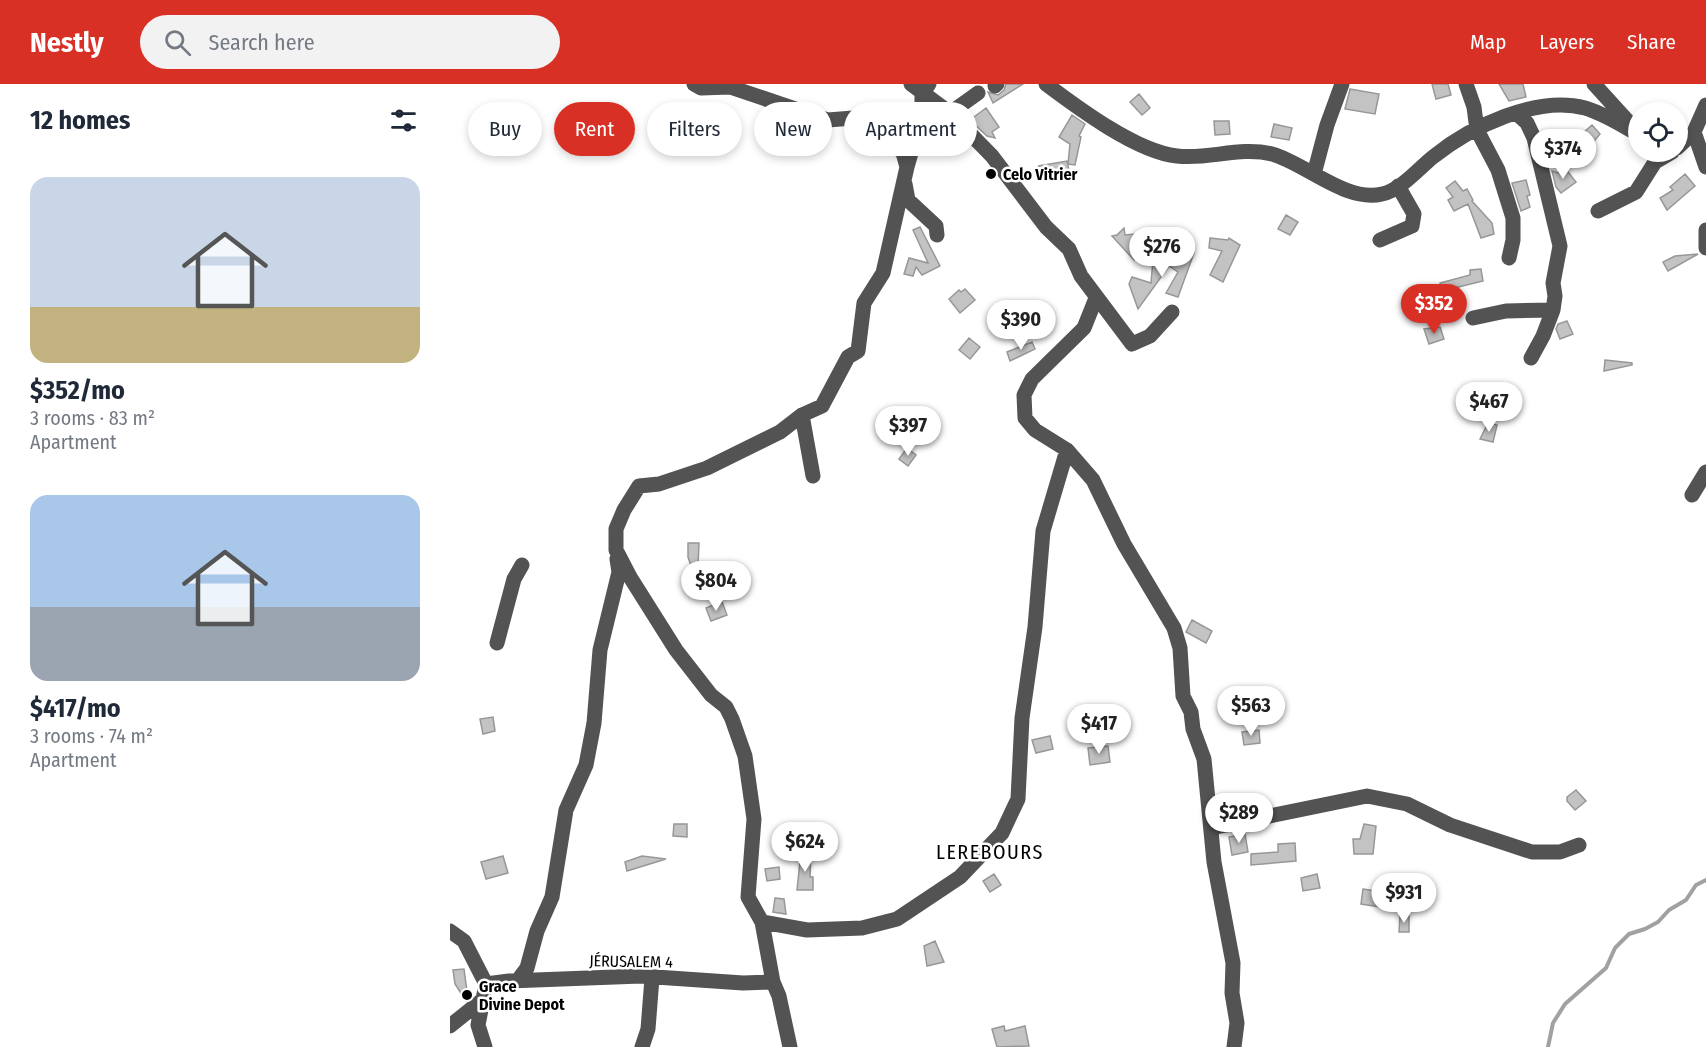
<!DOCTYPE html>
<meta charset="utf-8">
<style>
body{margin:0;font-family:"Fira Sans Condensed",sans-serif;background:#f2f2f3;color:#1f2937;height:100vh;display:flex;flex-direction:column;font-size:22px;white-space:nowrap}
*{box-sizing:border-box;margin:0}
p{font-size:20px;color:#747a83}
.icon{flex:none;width:33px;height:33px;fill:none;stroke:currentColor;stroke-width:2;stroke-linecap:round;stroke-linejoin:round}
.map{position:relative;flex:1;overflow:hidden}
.side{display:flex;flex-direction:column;background:#fff;width:450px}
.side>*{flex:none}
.guide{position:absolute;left:18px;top:18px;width:570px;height:54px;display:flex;gap:12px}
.buttons{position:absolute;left:1178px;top:18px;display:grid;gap:12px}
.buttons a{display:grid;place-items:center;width:60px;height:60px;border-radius:50%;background:#fff;box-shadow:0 3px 9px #0003;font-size:30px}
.price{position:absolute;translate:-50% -51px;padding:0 14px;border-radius:21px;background:#fff;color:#222;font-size:20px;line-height:39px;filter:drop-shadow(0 2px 3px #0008)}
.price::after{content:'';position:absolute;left:50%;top:36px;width:18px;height:14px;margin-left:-9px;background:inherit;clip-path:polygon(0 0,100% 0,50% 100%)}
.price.selected{background:#d93025;color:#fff}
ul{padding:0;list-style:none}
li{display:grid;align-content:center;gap:12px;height:318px;padding:0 30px}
li span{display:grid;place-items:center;height:186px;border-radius:18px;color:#555}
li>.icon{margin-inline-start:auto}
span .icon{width:108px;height:108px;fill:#fffc;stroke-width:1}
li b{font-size:26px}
h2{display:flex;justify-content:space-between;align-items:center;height:72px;padding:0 30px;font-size:26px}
.pill{padding:0 21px;border-radius:27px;background:#fff;box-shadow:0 3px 9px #0003;font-size:21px;line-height:54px}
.pill.selected{background:#d93025;color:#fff}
header{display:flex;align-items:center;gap:36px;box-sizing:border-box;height:84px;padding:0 30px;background:#d93025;color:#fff}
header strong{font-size:28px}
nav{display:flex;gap:33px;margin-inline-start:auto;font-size:21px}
.search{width:420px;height:54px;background:#f2f2f3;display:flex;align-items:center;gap:15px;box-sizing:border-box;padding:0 21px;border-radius:33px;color:#747a83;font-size:22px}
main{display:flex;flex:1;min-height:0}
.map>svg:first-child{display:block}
</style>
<header>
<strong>Nestly</strong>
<div class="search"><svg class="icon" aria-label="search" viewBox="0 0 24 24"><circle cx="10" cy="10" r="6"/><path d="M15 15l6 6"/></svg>Search here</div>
<nav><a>Map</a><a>Layers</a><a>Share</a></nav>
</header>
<main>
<section class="side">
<h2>12 homes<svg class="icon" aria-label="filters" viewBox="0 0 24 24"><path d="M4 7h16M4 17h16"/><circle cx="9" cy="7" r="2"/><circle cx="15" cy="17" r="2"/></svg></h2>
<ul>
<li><span style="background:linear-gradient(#c9d6e8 70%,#c2b280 0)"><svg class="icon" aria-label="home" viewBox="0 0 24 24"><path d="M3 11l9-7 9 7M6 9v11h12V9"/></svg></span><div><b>$352/mo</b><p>3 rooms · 83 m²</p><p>Apartment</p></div></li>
<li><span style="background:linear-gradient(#a9c7e8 60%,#9aa5b1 0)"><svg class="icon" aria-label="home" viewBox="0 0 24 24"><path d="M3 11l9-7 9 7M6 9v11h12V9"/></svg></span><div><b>$417/mo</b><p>3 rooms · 74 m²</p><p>Apartment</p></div></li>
</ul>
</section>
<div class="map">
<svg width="1256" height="963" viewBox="0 0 1256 963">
<rect width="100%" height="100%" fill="#fff"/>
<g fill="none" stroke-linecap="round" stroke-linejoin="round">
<path stroke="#a1a1a1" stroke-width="4" d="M1098,963L1103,939L1115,920L1156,884L1165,864L1179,850L1195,845L1208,838L1219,826L1236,816L1246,801L1256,796"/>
</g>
<path fill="#c3c3c3" stroke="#979797" stroke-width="1.5" d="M556,0H573L543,19L538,8L548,11L554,6Z
M982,0H998L1001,11L986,15Z
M1049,0H1073L1076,13L1059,17Z
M900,5L929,10L925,30L895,25Z
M689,10L700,24L692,31L680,18Z
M536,24L549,43L542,48L545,54L537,52L520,36Z
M622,31L635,40L629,52L631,53L625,81L618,80L620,60L609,53Z
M764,37H779L780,50L765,51Z
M824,40L842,44L839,56L821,53Z
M1142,41L1150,50L1136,67L1125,56Z
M617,77L620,91L588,82Z
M1115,84L1126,98L1111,109L1106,103L1102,87L1108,89Z
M1235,90L1245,102L1217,126L1210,114L1223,106L1220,103Z
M1076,96L1080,111L1077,112L1080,123L1071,127L1062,99Z
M1005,97L1013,107L1017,105L1023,116L1022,117L1042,139L1044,150L1031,154L1018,120L1004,127L998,116L1003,113L996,104Z
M836,131L848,138L840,151L828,145Z
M470,143L490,182L472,191L466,183L463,192L454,190L459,174L478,179L463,146Z
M674,144L675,151L685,150L684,176L662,152L667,151Z
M760,154L778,156L779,154L790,161L773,198L760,191L772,167L759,164Z
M740,167L744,169L728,213L716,209L728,188L719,182L688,225L679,200L682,193L701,199L703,176L726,177L729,168L737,171Z
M1248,170L1218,187L1213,178L1225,172Z
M1031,185L1033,197L992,207L990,199L1020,191V186Z
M515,205L525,216L510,229L499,215L509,206L511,208Z
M1117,237L1123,250L1110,255L1106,245L1108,240Z
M990,243L994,255L979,260L974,245Z
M519,254L530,263L520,275L509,266Z
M582,258L585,265L560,277L557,268Z
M1155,276L1182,279V281L1154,287Z
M1038,339L1047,341L1043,358L1030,355Z
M457,364L466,371L458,382L449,375Z
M238,459H249L248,482L256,479L259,490L247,494V499L238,473Z
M272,518L277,531L261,537L256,524Z
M742,536L762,547L756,559L736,548Z
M43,633L45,647L33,650L30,635Z
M809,646L810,659L794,661L792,648Z
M600,652L603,665L586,669L582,656Z
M658,662L660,678L640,681L638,664Z
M1126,706L1136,717L1125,726L1117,717V713Z
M224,740H237V753L223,752Z
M914,740L926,742L923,770H904L903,755H910Z
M795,750L798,768L782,771L779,753Z
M845,759L846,777L801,781V770L828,768V760Z
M351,768L361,769L360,793H363V806H347Z
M53,772L58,789L36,795L31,778Z
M192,772L216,775L177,787L175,778Z
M329,783L330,795L317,797L315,785Z
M544,790L551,801L540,808L533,797Z
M867,790L870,804L853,807L851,794Z
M913,805L932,808L930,823L911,820Z
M325,814L334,815L336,830L323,828Z
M950,831L959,832V848H949Z
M485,857L494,878L477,882L474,862Z
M14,885L18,915L16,917L5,900L3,886Z
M554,942L555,947L575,942L579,962L547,963L542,945Z"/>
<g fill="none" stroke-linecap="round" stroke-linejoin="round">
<path stroke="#535353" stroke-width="15" d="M244,0L251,4L280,3L378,36L403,34L437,53L453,69L457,83L433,189L414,219L408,267L398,273L372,322L352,331L330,348L257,384L209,400L189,402L174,426L166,445V466L180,493L226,566L261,611L276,623L282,635L295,672L304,735L298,813L312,838L357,846L412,844L447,835L510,793L552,749L568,715L572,634L585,543L593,447L617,366
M461,0L500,29L542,72L596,143L619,165L631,192L682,260L700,252L722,228
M596,0C628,24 687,68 727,72C758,76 790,62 822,70C855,79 896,119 932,110C951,106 968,85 983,73C1020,43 1087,11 1135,24C1153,29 1171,41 1188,50
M1016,0L1024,23L1027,46L1048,86L1063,134V156L1059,174
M1144,0L1184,44
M545,2L547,0
M500,29L528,9
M1066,29L1077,39L1084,54L1110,162L1103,199L1105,212L1103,226L1093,252L1081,274
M1244,48L1256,83
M1227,64L1244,48L1256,21
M457,83L472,31V10L479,0
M864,90L877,41L892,0
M455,100L458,116L486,142L487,151
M1148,127L1186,108L1205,78L1222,68
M1256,146V164
M930,156L962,142L964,130L948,102
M646,214L634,244L582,295L574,311L575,334L585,346L617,366L643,396L674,460L724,544L730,564L733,612L741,628L743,645L754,675L764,778L783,879L782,909L787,939L784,963
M1023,234L1056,227L1103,226
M352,331L363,392
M1242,411L1256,388
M47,559L64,495L72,481
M761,744L917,712L957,720L1000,741L1082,768H1110L1129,761
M312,838L323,898
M0,847L14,857L36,900L59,897L191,892L293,899L323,898L329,912L340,963
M68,896L77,884L87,847L102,813L116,726L136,681L144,639L150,566L169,488L167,475
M0,942L31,917
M35,963L28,941L36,900
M192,963L198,945L202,894"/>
</g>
<g fill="#000" stroke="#fff" stroke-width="2">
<circle cx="541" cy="90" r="6"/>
<circle cx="17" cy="911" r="6"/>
</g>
<g text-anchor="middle" stroke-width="5" stroke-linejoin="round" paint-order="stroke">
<g font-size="16" font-weight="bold" fill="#000" stroke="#fff" text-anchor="start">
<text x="553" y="96">Celo Vitrier</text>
<text x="29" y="908">Grace<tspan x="29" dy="18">Divine Depot</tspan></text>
</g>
<g font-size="16" fill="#000" stroke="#fff">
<text transform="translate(181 877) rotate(1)" y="6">JÉRUSALEM 4</text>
</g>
<g font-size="20" letter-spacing="1.5" fill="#000" stroke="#fff">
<text x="540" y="775">LEREBOURS</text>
</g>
</g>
</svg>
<div class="buttons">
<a><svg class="icon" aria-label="locate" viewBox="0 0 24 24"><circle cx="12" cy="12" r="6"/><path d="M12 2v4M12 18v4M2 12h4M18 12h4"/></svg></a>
</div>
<b class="price" style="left:1113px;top:96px">$374</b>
<b class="price" style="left:712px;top:194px">$276</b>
<b class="price selected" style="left:984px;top:251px">$352</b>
<b class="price" style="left:571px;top:267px">$390</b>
<b class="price" style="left:1039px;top:349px">$467</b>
<b class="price" style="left:458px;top:373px">$397</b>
<b class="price" style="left:266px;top:528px">$804</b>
<b class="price" style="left:801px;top:653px">$563</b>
<b class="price" style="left:649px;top:671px">$417</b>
<b class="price" style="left:789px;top:760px">$289</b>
<b class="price" style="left:355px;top:789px">$624</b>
<b class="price" style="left:954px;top:840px">$931</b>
<div class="guide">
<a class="pill">Buy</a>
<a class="pill selected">Rent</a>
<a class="pill">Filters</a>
<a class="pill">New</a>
<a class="pill">Apartment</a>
</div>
</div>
</main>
